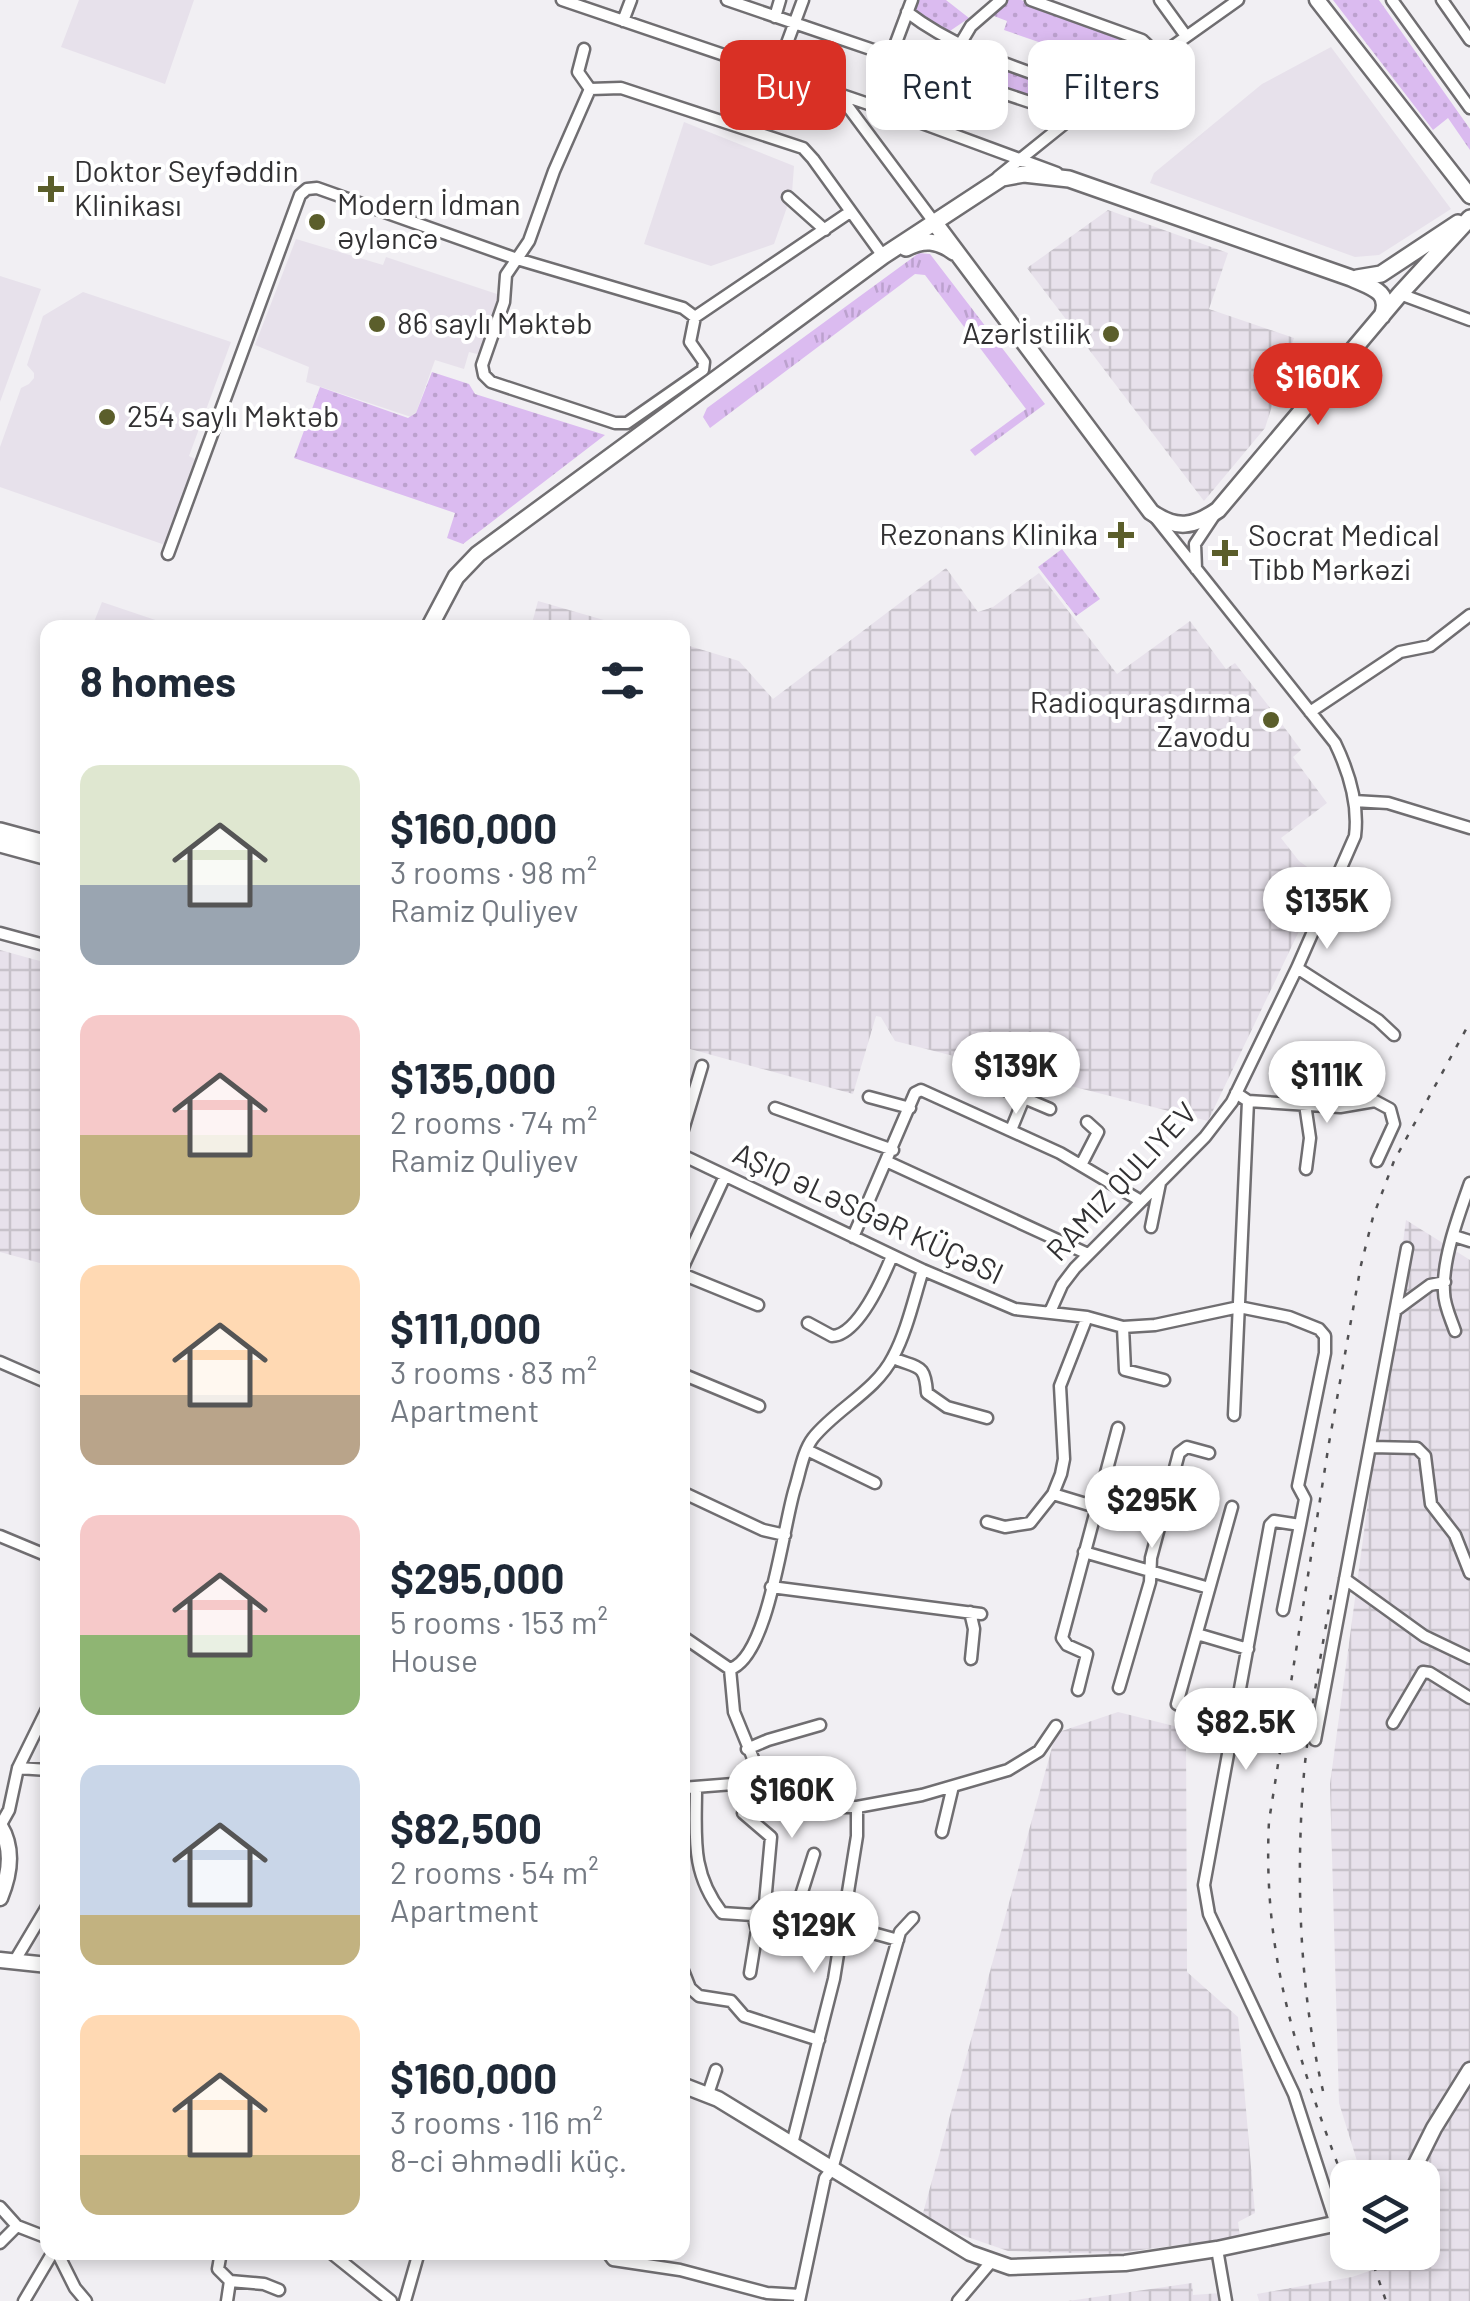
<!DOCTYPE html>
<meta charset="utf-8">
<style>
body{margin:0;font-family:Barlow,sans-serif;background:#f6f6f7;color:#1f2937;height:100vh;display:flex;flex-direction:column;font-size:38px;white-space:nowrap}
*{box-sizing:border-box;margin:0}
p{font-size:32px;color:#747a83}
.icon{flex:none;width:55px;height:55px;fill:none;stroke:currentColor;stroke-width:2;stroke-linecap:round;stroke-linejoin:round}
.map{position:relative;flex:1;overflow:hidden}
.sheet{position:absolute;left:40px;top:620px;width:650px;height:1640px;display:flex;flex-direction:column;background:#fff;border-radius:20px;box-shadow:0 5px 15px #0003}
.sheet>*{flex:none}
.banner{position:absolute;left:720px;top:40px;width:600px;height:90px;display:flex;gap:20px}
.controls{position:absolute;left:1330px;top:2160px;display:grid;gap:20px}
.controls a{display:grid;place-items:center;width:110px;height:110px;border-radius:20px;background:#fff;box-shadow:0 5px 15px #0003;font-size:50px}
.price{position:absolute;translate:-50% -85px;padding:0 22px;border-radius:35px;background:#fff;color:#222;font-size:32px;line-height:65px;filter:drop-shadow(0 2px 5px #0008)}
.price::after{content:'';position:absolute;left:50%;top:60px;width:30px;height:22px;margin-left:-15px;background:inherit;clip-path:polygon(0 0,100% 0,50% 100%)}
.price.on{background:#d93025;color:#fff}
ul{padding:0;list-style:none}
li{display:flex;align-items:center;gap:30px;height:250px;padding:0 40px}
li span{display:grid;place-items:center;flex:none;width:280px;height:200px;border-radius:20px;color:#555}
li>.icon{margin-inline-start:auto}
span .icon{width:120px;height:120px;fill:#fffc;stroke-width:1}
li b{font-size:42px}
h2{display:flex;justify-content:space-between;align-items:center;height:120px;padding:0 40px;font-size:42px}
.chip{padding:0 35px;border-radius:20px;background:#fff;box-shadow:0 5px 15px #0003;font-size:35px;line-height:90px}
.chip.on{background:#d93025;color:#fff}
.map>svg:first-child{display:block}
</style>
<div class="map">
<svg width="1470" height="2301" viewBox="0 0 1470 2301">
<defs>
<pattern id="industrial-grid" width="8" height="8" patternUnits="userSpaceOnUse" patternTransform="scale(2.5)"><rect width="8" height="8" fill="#e7e1eb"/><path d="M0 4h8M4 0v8" fill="none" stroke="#c7c2ca"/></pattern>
<pattern id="grass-tufts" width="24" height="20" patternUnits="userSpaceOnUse" patternTransform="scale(2.5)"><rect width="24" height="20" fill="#dbbbf0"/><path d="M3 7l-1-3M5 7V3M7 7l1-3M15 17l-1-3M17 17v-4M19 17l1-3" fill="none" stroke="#bca1ce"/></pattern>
<pattern id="park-dots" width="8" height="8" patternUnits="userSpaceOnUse" patternTransform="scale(2.5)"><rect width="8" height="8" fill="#dbbbf0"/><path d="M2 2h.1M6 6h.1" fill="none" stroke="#bca1ce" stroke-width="1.8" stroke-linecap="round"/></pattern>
</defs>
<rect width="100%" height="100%" fill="#f1eff3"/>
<path fill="#e7e1eb" d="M79,0H194L165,84L61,47Z
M1331,47L1451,209L1379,255L1355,257L1150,183L1154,173L1262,84Z
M684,122L794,166L792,193L774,244L711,266L644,244Z
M296,239L383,265L386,257L500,295L481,355L469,352L464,369L435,360L416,413L411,417L306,382L309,367L255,345Z
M0,276L41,289L0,402Z
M83,292L231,342L189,456L195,459L165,545L0,487V447L21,388L29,384L34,378V373L27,365L43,316Z
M102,602L176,627H92Z"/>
<path fill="url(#industrial-grid)" d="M1108,210L1228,253L1209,309L1294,338L1265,428L1204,501L1027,268Z
M946,568L978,612L993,607L1039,573L1117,674L1190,621L1226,669L1235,663L1267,704L1301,750L1293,757L1327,803L1281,838L1299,861L1324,879L1208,1121L895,1041L881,1017L876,1016L853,1094L683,1047V644L739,661L773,699Z
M538,601L628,627H531Z
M0,950L47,963V1265L0,1252Z
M1406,1220L1470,1260V2301H1259L1257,2294L1352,2277L1387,2265L1384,2253L1422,2252V2178L1362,2177L1339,2103L1330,1784Z
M1118,1712L1186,1729L1187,1972L1238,2017L1255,2213L1238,2222L1240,2237L1110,2254L1008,2251L953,2232L923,2213L1056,1733Z
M1192,2283L1193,2295L1220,2293L1222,2301H1068Z"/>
<path fill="url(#grass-tufts)" d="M919,253L930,254L1045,404L975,456L970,450L1026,409L925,275L915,274L710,428L703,417L707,408Z"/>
<path fill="url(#park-dots)" d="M919,0H946L969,18L947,33L914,9Z
M1006,0H1021L1144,48L1130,61L1102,49L1097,62L1004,30L1007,21L994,16Z
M1333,0H1379L1470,129V150L1448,118L1433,130Z
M973,53L1082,94L1067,111L978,81Z
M432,372L469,384L475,394L605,435L463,544L447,538L455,513L294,458L320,387L408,418L416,413Z
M1062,549L1100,599L1076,616L1038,567Z"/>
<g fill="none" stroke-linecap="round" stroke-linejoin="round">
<g stroke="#706e71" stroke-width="15">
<path id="minor" d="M562,0L892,112L1057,173
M727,0L891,56
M912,0L891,56L1054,110L1069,120
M1031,0L1142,40L1159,56
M1160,0L1186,36
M1392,0L1470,108
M1442,0L1470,40
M907,12C959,52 1022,69 1082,91L1095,102
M775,17L780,0
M623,21L631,0
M584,49L578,72L590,89
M776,73L803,0
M943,73L971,26L1001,0
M840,96L934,222
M998,177L1069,120L1238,0
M788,197L825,230
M850,212L695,317L690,342L704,362L703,370L627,423H615L491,382L484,375L482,365L504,302L506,275L529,241L554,171L590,89L621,88L803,148L813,159L883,256
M1400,294L1470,320
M168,554L300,195L307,189L317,188L517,259L683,308L695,317
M1196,569L1195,544L1213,517
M1310,712L1400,652L1430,646L1470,615
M1354,801L1388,803L1470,828
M0,933L48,946
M1297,968L1378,1020L1394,1035
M998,1087L1050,1109
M869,1097L910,1108
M1248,1101L1340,1107L1375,1101L1390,1109L1394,1124L1377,1161
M1305,1104L1310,1138L1306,1169
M775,1108L893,1150
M1011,1130L1024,1098
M682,1133L702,1066
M682,1155L923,1270L1015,1309L1087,1317L1123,1327L1155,1325L1239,1307L1289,1317L1319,1329L1325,1336V1353L1298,1486L1305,1499L1300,1525L1274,1521L1270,1525L1204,1885L1209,1914L1294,2094L1336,2224
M888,1162L1088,1254
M1081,1165L1098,1132L1087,1122
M1151,1227L1160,1183
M1454,1236L1470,1241
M853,1237L915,1093L921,1090L1060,1153L1141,1201
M682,1269L725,1176
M682,1274L758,1305
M1396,1310L1430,1285L1445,1282
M1050,1312L1062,1285L1075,1268L1205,1137L1232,1102L1297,968L1355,836C1359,804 1349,772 1335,743L1155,517
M808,1323L832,1336C858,1335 883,1278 892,1256
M1123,1327L1125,1370L1164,1380
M1455,1331C1451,1319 1444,1305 1444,1292C1442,1259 1459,1214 1470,1183
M893,1358C919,1369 925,1363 927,1393L947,1407L987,1418
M0,1362L48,1383
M682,1374L759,1406
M1234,1415L1248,1101L1236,1093
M1371,1447L1417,1448L1425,1456L1431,1504L1455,1535L1470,1573
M807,1450L875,1483
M682,1492L763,1530L785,1535
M1053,1494L1096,1507
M987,1522L1005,1527L1030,1523L1053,1494L1061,1474L1064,1459L1060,1386L1087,1317
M0,1536L48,1556
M1084,1552L1209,1588
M1345,1579L1424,1636L1470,1658
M771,1587L981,1614
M1283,1610L1300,1525
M970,1612L974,1629L971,1659
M1197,1634L1248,1649
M682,1636L730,1669L734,1712L759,1773L760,1785
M730,1669C769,1657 783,1525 795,1488C800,1472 803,1451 813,1438C836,1409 876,1391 893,1357C907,1331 914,1298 923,1270
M1119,1688L1150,1582L1151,1558L1179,1453L1187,1447L1209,1453
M1078,1690L1087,1654L1067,1645L1062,1638L1118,1428
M1198,1715L1177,1704L1232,1507
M1393,1723L1423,1672L1430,1673L1470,1698
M1315,1740L1407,1248
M747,1749L768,1740L820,1725
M18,1768L48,1770
M696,1787C696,1836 690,1872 722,1913L753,1915L765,1903L898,1940
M682,1788L746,1783L829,1807H857L922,1795L1008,1770L1039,1751L1056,1726
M743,1813L771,1837L765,1903
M0,1826L9,1810L18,1768L48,1707
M942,1832L953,1786
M796,1911L814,1854
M14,1962L48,1905
M682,1968L690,1988L699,1996L731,2001L744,2016L819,2040
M750,1973L757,1930L753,1915
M708,2094L716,2070
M792,2144L834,1979L857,1836V1807
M0,2207L17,2226L48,2238
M0,2243L17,2226
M1217,2249L1226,2301
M57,2252L75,2288L86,2301
M221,2252L218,2269L230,2281L227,2301
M330,2252L391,2301
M607,2252L613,2260L680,2270L767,2293L800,2295
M230,2281L264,2284L279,2290
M24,2301L53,2252
M405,2301L419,2252
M799,2301L825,2178L832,2169L900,1932L913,1918
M958,2301L991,2262"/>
</g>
<g stroke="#706e71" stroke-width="19">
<path id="tertiary" d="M1317,0L1470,196
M0,1826C14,1849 10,1874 0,1898
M0,1960L48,1965
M682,2085L718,2099L970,2253L1010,2267L1125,2263L1217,2249L1348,2221
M1409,2178L1434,2128L1470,2070"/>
</g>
<g stroke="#706e71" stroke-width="20">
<path id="secondary" d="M934,222L1151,512C1176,530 1194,527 1218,510L1400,294L1470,218
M906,248C924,239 937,240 954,252
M1357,278L1381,274L1458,223
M429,628L456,577L478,554L883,256L1002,178L1024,174L1069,179L1351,278C1370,287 1392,291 1382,316
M0,831L48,844
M0,844L48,857"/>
</g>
<use href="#minor" stroke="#fff" stroke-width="10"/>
<use href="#tertiary" stroke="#fff" stroke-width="14"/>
<use href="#secondary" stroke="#fff" stroke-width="15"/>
<path stroke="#515052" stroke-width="2.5" stroke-dasharray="5 10" stroke-linecap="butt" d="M1323,2091C1300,1993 1296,1885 1303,1785C1308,1721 1321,1657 1331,1595
M1348,2192C1300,2064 1262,1960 1269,1821L1329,1443L1361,1265L1373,1217L1394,1161L1470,1022
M1369,2252L1386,2301"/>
</g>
<g fill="#5b5e2b" stroke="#fff" stroke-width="4">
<path d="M46 174h10v10h10v10h-10v10h-10v-10h-10v-10h10z"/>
<circle cx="317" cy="222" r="10"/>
<circle cx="377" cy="324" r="10"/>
<circle cx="1111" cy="334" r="10"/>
<circle cx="107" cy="417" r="10"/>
<path d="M1116 520h10v10h10v10h-10v10h-10v-10h-10v-10h10z"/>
<path d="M1220 538h10v10h10v10h-10v10h-10v-10h-10v-10h10z"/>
<circle cx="1271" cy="720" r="10"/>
</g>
<g text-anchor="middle" stroke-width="8" stroke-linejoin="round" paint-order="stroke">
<g font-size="30" fill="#323133" stroke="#fff" text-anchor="start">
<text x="74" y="182">Doktor Seyfәddin<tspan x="74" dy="34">Klinikası</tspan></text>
<text x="337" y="215">Modern İdman<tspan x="337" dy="34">Əyləncə</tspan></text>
<text x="397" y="334">86 saylı Məktəb</text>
<text x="1091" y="344" text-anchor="end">Azərİstilik</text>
<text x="127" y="427">254 saylı Məktəb</text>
<text x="1098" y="545" text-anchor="end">Rezonans Klinika</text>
<text x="1248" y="546">Socrat Medical<tspan x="1248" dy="34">Tibb Mərkəzi</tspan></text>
<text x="1251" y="713" text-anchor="end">Radioquraşdırma<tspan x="1251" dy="34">Zavodu</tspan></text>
</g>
<g font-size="30" fill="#323133" stroke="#fff">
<text transform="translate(1122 1182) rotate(-47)" y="10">RAMIZ QULIYEV</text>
<text transform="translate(868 1214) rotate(25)" y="10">AŞIQ ƏLƏSGƏR KÜÇƏSI</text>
</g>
</g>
</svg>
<div class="controls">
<a><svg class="icon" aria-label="layers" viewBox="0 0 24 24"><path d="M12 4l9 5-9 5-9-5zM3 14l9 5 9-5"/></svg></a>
</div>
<b class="price on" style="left:1318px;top:428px">$160K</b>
<b class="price" style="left:1327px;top:952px">$135K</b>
<b class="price" style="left:1016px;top:1117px">$139K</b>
<b class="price" style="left:1327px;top:1126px">$111K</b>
<b class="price" style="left:1152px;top:1551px">$295K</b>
<b class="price" style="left:1246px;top:1773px">$82.5K</b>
<b class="price" style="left:792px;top:1841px">$160K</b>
<b class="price" style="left:814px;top:1976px">$129K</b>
<div class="banner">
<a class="chip on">Buy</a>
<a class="chip">Rent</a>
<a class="chip">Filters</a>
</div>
<section class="sheet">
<h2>8 homes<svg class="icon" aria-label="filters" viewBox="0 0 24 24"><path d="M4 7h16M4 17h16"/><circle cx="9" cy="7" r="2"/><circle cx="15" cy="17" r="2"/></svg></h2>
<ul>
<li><span style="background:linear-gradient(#dfe7d0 60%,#9aa5b1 0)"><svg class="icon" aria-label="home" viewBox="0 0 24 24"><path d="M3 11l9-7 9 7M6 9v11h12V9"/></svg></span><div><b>$160,000</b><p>3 rooms · 98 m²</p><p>Ramiz Quliyev</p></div></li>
<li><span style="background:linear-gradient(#f6c9c9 60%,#c2b280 0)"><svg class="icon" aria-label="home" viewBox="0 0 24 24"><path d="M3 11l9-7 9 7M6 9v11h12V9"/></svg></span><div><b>$135,000</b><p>2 rooms · 74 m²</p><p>Ramiz Quliyev</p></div></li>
<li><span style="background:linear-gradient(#ffd9b3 65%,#b9a48a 0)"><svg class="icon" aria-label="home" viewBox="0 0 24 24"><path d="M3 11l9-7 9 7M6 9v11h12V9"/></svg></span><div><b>$111,000</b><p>3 rooms · 83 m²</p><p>Apartment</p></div></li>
<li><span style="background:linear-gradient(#f6c9c9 60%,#8fb573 0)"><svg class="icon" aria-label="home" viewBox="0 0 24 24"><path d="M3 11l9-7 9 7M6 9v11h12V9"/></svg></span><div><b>$295,000</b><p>5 rooms · 153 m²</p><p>House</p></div></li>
<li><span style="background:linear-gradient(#c9d6e8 75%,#c2b280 0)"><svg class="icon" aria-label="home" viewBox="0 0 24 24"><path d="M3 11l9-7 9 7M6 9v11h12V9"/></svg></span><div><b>$82,500</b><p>2 rooms · 54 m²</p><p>Apartment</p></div></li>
<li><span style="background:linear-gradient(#ffd9b3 70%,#c2b280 0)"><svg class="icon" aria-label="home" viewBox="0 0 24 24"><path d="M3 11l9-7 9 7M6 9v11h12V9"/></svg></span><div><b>$160,000</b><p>3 rooms · 116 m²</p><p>8-ci Əhmədli küç.</p></div></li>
</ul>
</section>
</div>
